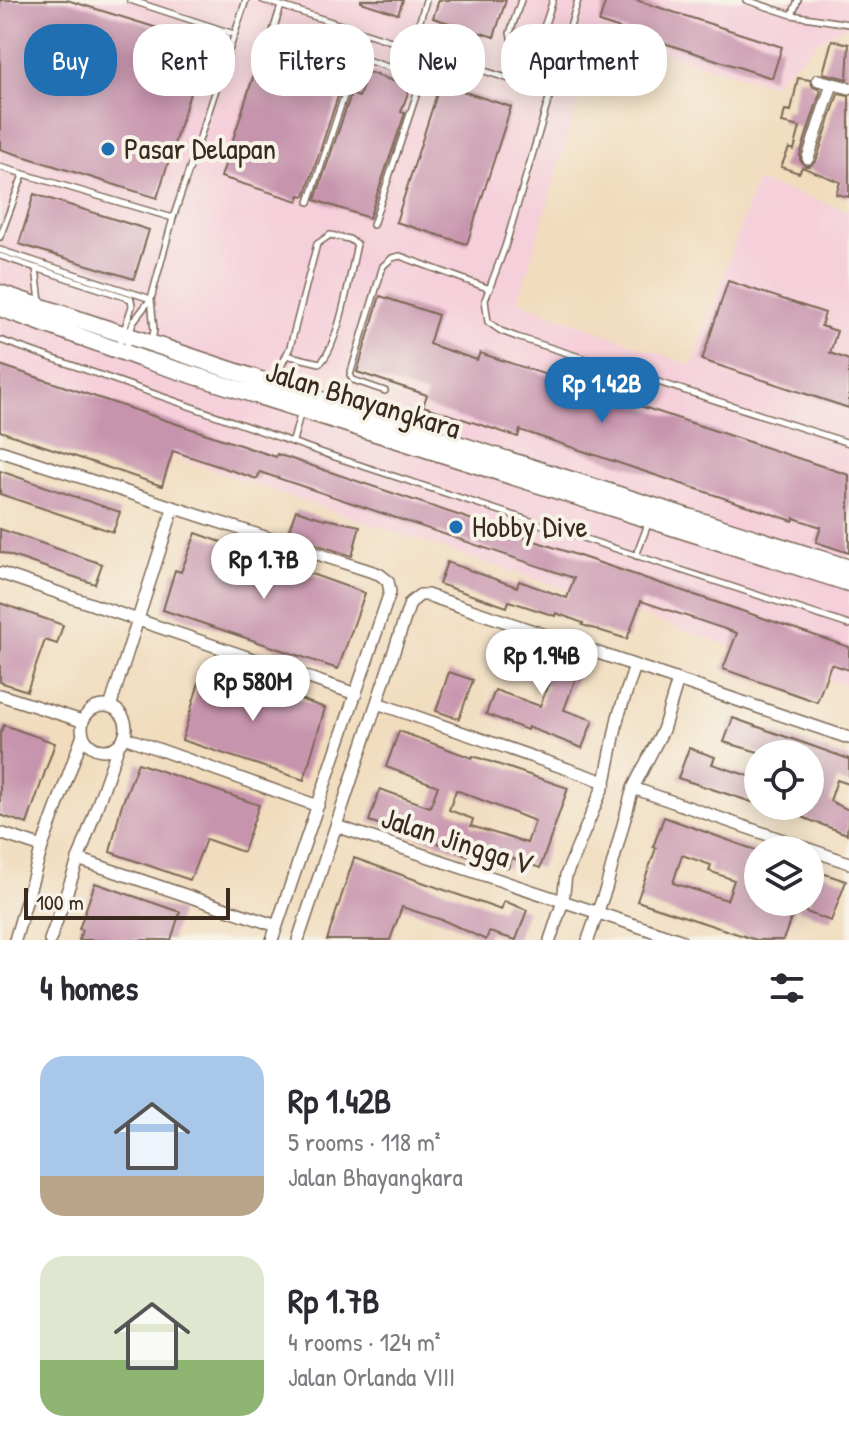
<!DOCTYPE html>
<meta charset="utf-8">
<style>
body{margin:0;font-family:"Patrick Hand",sans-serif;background:#f7f7f7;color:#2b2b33;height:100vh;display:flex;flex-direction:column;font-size:30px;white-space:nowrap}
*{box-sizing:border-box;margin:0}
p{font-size:26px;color:#7c7c81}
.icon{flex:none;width:44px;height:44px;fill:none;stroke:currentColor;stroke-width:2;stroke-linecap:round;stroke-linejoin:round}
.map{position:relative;height:940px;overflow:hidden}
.panel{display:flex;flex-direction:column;background:#fff;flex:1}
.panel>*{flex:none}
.banner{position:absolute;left:24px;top:24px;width:802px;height:72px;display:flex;gap:16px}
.fabs{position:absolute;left:744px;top:740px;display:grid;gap:16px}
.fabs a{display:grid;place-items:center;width:80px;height:80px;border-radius:50%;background:#fff;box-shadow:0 4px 20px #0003;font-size:40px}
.scale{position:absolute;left:24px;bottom:20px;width:206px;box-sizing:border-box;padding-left:8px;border:4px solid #3b2a1e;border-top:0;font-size:22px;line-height:28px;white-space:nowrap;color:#3b2a1e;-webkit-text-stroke:6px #f7f3e8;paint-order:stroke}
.price{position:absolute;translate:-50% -68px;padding:0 18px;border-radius:28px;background:#fff;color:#222;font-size:26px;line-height:52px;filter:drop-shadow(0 2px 4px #0008)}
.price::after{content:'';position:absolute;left:50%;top:48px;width:24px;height:18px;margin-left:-12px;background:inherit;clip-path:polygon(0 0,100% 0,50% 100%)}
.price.active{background:#1f6fb2;color:#fff}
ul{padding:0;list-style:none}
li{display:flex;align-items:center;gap:24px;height:200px;padding:0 40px}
li span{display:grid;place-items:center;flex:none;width:224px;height:160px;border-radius:24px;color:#555}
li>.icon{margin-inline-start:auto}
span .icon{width:96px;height:96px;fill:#fffc;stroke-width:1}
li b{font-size:34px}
h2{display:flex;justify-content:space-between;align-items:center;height:96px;padding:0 40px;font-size:34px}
.pill{padding:0 28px;border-radius:32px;background:#fff;box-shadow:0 4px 20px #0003;font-size:28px;line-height:72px}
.pill.active{background:#1f6fb2;color:#fff}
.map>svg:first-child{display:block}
</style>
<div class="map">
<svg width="849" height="940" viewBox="0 0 849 940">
<rect width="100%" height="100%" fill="#f7f3e8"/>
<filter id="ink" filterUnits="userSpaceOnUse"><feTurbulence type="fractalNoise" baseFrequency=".0125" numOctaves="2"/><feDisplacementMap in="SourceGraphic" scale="16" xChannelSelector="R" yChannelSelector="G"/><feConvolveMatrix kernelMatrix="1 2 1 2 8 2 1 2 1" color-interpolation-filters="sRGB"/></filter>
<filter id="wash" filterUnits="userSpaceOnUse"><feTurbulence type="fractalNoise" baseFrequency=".006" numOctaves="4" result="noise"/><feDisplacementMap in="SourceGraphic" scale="32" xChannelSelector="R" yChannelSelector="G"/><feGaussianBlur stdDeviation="1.8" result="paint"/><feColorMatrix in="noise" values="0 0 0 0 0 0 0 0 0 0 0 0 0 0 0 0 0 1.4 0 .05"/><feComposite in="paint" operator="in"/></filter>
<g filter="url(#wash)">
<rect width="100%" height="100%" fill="#f1dcbd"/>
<path fill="#f5cfda" d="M0,0H849V25L823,38L772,84L598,36L518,301L692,366L756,181L849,211V686L0,398Z"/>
<g id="blocks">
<path fill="#c794ad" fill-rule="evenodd" d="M0,0H67L206,43L157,198L0,149Z
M361,0H403L398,14L361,2Z
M439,0H506L494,37L433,18Z
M606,0H636L782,47L772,78L599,22Z
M832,40L849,44L847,79L823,73Z
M264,43L332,64L328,76L338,79L334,89L340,90L305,196L300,195L298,201L221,177Z
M368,72L410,87L401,112L405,113L369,218L315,200L351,94L359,97Z
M798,78L810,80L813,87L821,90L800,155V160L805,166H810L816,161L838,94L849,96V197L836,194L840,182L802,167L799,173L781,167L789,148L794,150L800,127L782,123L785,110L791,111Z
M440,84L511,107L467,244L396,222Z
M34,194L149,230L134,279L19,244Z
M728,281L825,313L821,326L837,331L830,353L849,360V408L702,360Z
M380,296L438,315L429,344L477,360L480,353L849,475V553L816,542L821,527L794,518L793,521L520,430L518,437L423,406L427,395L357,372Z
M0,365L276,457L277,454L849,647V670L831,664L817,702L723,669L737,633L641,601L627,639L582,625L583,623L556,613L555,616L509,601L507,607L439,584L447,562L517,587L519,581L567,598L574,578L260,472L257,479L173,451L162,486L0,431Z
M0,471L120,512L113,532L0,494Z
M296,510L321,518L360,526L352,556L287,535Z
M0,529L102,564L95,584L0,552Z
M196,533L365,593L338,669L163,610L175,570L181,572Z
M0,603L63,625L57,644L45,640L27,691L0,682Z
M509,643L580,667L564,710L593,720L582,748L528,727L527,730L486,714L495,690L540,706L548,685L500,666Z
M204,665L325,708L304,780L182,740Z
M449,672L473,680L459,719L436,711Z
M733,718L849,759V784L837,780L830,801L849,810L847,834L775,807L810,806L820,778L819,775L810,772V754H765L724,742Z
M4,725L55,743L27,824L0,815V734Z
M399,731L472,758L473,756L497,764L568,788L540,868L512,858L508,868L484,862L438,843L369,821L380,789L430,807L438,786L386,767ZM456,790L535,821L527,843L471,826L473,819L449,810Z
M689,748L715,757L712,764L758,779V804L678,778Z
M138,763L259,805L243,852L206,839L190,880L110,852L121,807Z
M664,817L758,851V902H810V869L846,881L831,921L795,908L783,940H756L637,901L656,848L653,847ZM682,855L711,865L709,871L734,880L727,900L673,883Z
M354,858L501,910L504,901L527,910L516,940L489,932L486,940L445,921L402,907L390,940H327Z
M95,883L180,912L171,940H79L82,930L79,929Z"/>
</g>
</g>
<g filter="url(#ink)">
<use href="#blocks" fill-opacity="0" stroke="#7b6856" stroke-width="2"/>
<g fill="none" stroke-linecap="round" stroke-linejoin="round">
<g stroke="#7b6856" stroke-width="8">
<path id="lane" d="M130,0L234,34
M263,0L550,92
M521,0L510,33L512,42L520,48C543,45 546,19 553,0
M578,0L505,247L485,300L488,322L501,331L517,337L849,443
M746,0L792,15L849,24
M281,6L273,31L329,50L338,52L346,49L352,28
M792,15L798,0
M412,48L426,0
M357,57L422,78
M0,167L173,218
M309,202L365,33
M373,225L430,54
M0,237L23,175
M0,250L151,299
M0,256L36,268
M40,302L36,268L131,299L132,306L118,349
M0,340L332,456L849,625
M152,340L154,330L151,299L173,218L246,0
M125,351L133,322L150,300
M275,380L290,347L317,244L330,235L349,239L357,244C351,270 338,349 320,363L286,355
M385,391L353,380L350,375L383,266L392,258L400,256L490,289
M293,441L301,411
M636,556L648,524"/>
</g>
<g stroke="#7b6856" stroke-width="14">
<path id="street" d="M818,80L849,88
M808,158L832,84
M0,451L379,574L388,581L390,592L272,940
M0,573L356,694
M0,695L82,721
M377,703L605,782
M82 728a22 22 0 1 1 44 0a22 22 0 1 1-44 0Z
M110,707L173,509
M124,737L318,806
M633,788L849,863
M336,826L680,940
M0,833L42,847
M78,859L277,926
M15,940L42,847L83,735
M50,940L119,744
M298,940L410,603L420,595H427L849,738
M550,940L563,901L566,875L605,782L618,717L635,666
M588,940L606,888L633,788L663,730L678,680"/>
</g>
<g stroke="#7b6856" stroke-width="19">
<path id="secondary" d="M0,293L357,412L849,568
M0,308L145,360L849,583"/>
</g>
<use href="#lane" stroke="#fff" stroke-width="5"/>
<use href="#street" stroke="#fff" stroke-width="11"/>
<use href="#secondary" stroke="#fff" stroke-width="16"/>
</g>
</g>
<g fill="#1f6fb2" stroke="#f7f3e8" stroke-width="3">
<circle cx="108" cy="149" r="8"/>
<circle cx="456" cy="527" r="8"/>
</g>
<g text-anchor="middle" stroke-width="8" stroke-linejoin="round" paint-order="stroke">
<g font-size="30" fill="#3b2a1e" stroke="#f7f3e8" text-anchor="start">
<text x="124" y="159">Pasar Delapan</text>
<text x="472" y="537">Hobby Dive</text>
</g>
<g font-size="30" fill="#3b2a1e" stroke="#f7f3e8">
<text transform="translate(363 400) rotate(17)" y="10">Jalan Bhayangkara</text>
<text transform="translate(457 841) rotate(18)" y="10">Jalan Jingga V</text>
</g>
</g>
</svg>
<div class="fabs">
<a><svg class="icon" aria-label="locate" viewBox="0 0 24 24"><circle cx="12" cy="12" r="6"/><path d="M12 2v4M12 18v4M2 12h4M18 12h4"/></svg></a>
<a><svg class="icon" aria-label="layers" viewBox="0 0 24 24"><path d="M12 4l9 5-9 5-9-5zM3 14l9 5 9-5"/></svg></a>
</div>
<div class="scale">100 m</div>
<b class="price active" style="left:602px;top:425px">Rp 1.42B</b>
<b class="price" style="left:264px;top:601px">Rp 1.7B</b>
<b class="price" style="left:542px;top:697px">Rp 1.94B</b>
<b class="price" style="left:253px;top:723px">Rp 580M</b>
<div class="banner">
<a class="pill active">Buy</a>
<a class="pill">Rent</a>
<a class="pill">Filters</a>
<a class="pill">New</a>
<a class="pill">Apartment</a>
</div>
</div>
<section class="panel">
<h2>4 homes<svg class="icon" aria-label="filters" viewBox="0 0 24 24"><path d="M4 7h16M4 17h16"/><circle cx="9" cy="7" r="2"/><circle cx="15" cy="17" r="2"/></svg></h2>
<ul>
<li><span style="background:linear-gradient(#a9c7e8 75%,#b9a48a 0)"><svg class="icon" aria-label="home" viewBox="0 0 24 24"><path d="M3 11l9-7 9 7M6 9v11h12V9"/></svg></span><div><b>Rp 1.42B</b><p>5 rooms · 118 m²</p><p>Jalan Bhayangkara</p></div></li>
<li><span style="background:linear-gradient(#dfe7d0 65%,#8fb573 0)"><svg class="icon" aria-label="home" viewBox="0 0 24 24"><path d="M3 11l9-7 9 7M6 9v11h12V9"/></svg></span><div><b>Rp 1.7B</b><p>4 rooms · 124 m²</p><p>Jalan Orlanda VIII</p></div></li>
</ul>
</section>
